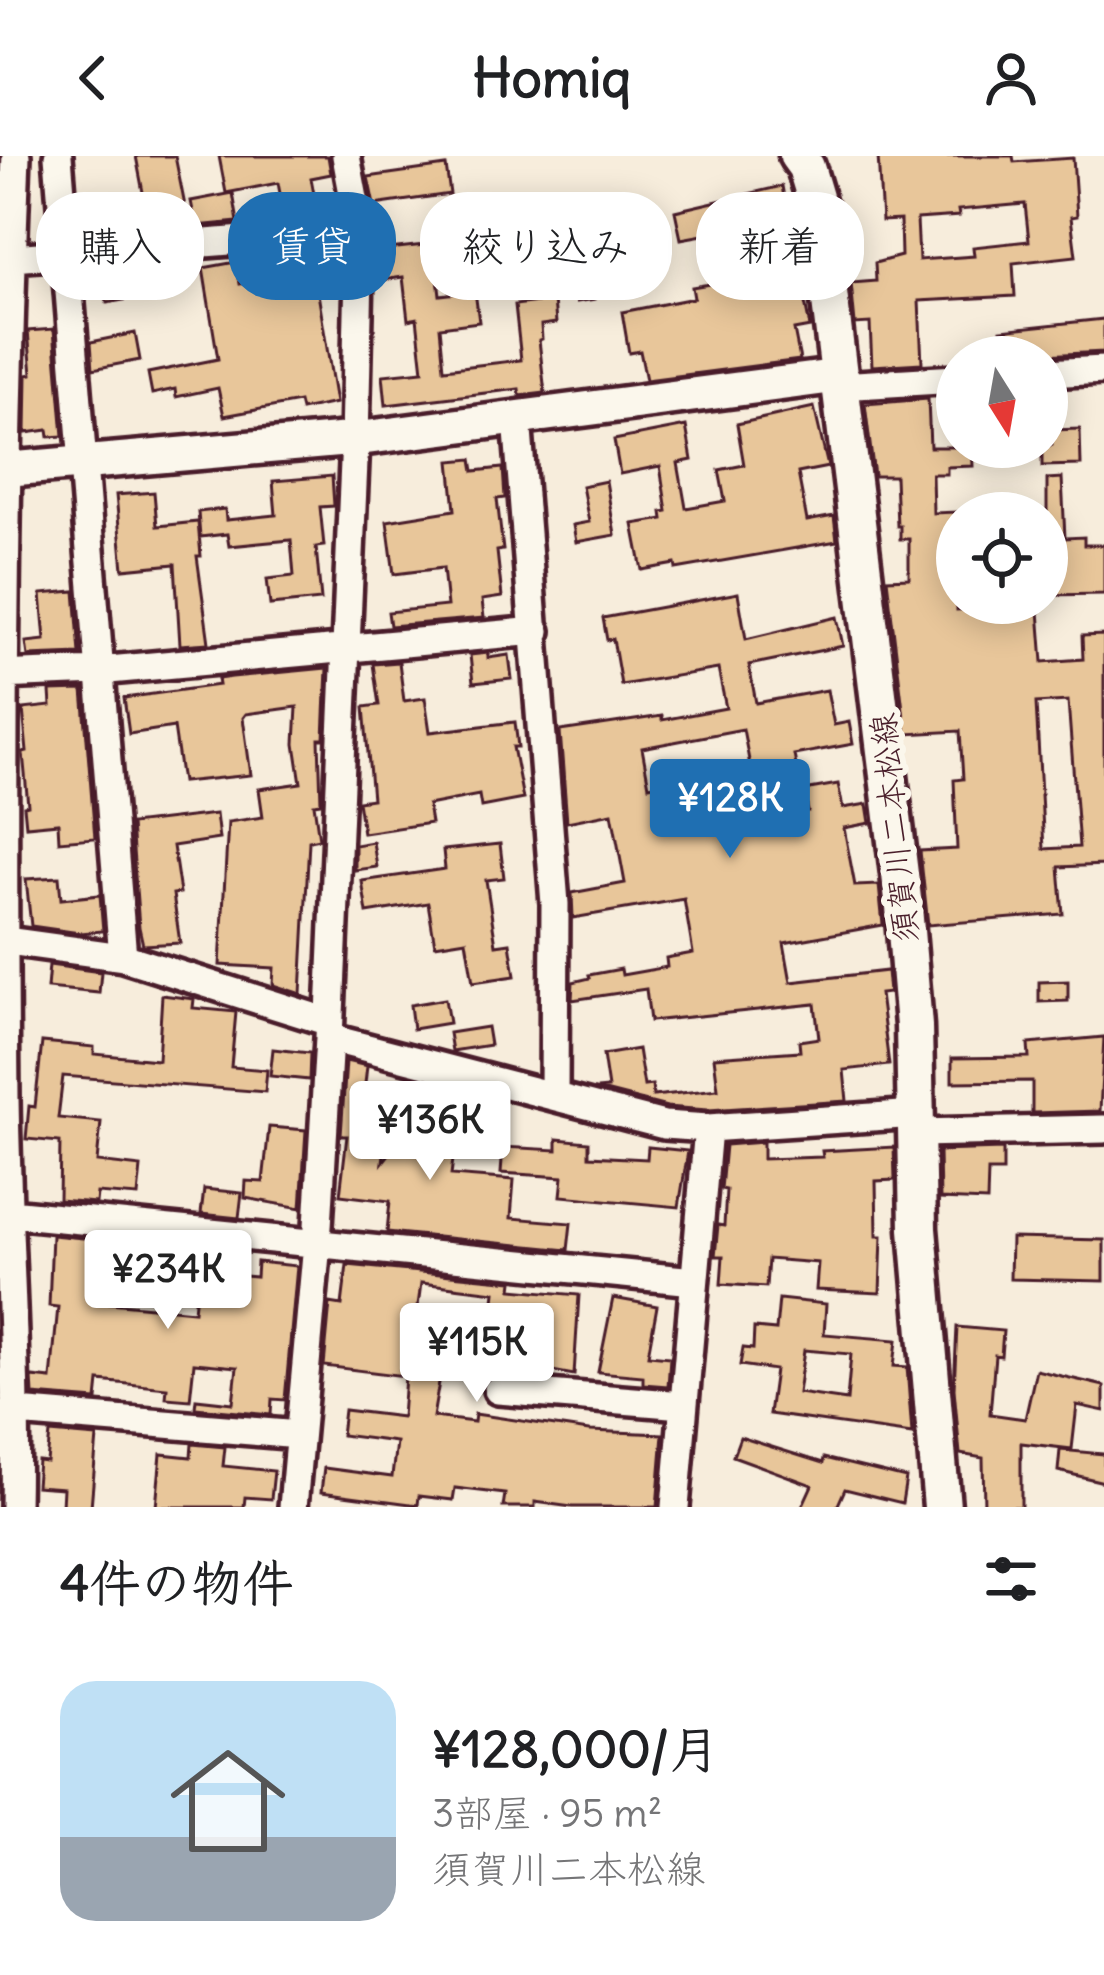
<!DOCTYPE html>
<html lang="ja">
<meta charset="utf-8">
<style>
body{margin:0;font-family:Delius,"Klee One",sans-serif;background:#f6f6f6;color:#202124;height:100vh;display:flex;flex-direction:column;font-size:45px;white-space:nowrap}
*{box-sizing:border-box;margin:0}
p{font-size:39px;color:#757577}
.icon{flex:none;width:66px;height:66px;fill:none;stroke:currentColor;stroke-width:2;stroke-linecap:round;stroke-linejoin:round}
.map{position:relative;height:1351px;overflow:hidden}
.drawer{display:flex;flex-direction:column;background:#fff;flex:1}
.drawer>*{flex:none}
.top-card{position:absolute;left:36px;top:36px;width:1032px;height:108px;display:flex;gap:24px}
.needle{width:78px;rotate:169deg}
.buttons{position:absolute;left:936px;top:180px;display:grid;gap:24px}
.buttons a{display:grid;place-items:center;width:132px;height:132px;border-radius:50%;background:#fff;box-shadow:0 6px 30px #0003;font-size:60px}
.price{position:absolute;translate:-50% -102px;padding:0 27px;border-radius:12px;background:#fff;color:#222;font-size:39px;line-height:78px;filter:drop-shadow(0 3px 6px #0008)}
.price::after{content:'';position:absolute;left:50%;top:72px;width:36px;height:27px;margin-left:-18px;background:inherit;clip-path:polygon(0 0,100% 0,50% 100%)}
.price.on{background:#1f6fb2;color:#fff}
ul{padding:0;list-style:none}
li{display:flex;align-items:center;gap:36px;height:300px;padding:0 60px}
li+li{border-top:3px solid #e0e0e0}
li span{display:grid;place-items:center;flex:none;width:336px;height:240px;border-radius:36px;color:#555}
li>.icon{margin-inline-start:auto}
span .icon{width:144px;height:144px;fill:#fffc;stroke-width:1}
li b{font-size:51px}
h2{display:flex;justify-content:space-between;align-items:center;height:144px;padding:0 60px;font-size:51px}
.pill{padding:0 42px;border-radius:48px;background:#fff;box-shadow:0 6px 30px #0003;font-size:42px;line-height:108px}
.pill.on{background:#1f6fb2;color:#fff}
header{display:flex;justify-content:space-between;align-items:center;height:156px;padding:0 60px;background:#fff;font-size:54px;font-weight:700}
.map>svg:first-child{display:block}
</style>
<header><svg class="icon" aria-label="back" viewBox="0 0 24 24"><path d="M15 5l-7 7 7 7"/></svg>Homiq<svg class="icon" aria-label="person" viewBox="0 0 24 24"><circle cx="12" cy="8" r="4"/><path d="M4 21q1-7 8-7t8 7"/></svg></header>
<div class="map">
<svg width="1104" height="1351" viewBox="0 0 1104 1351">
<rect width="100%" height="100%" fill="#f7eddc"/>
<filter id="ink" filterUnits="userSpaceOnUse"><feTurbulence type="fractalNoise" baseFrequency=".00833" numOctaves="2"/><feDisplacementMap in="SourceGraphic" scale="24" xChannelSelector="R" yChannelSelector="G"/><feConvolveMatrix kernelMatrix="1 2 1 2 8 2 1 2 1" color-interpolation-filters="sRGB"/></filter>
<g filter="url(#ink)">
<path fill="#e8c69a" stroke="#4a1f2b" stroke-width="3" fill-rule="evenodd" d="M136,0H175L185,50L147,57Z
M219,0H328L331,18L311,22L318,60L285,63L278,27L226,37Z
M878,0H1013L1014,6L1073,2L1077,60L1071,61L1076,100L1013,107L1015,140L919,145L922,207L872,210L870,167L855,168L851,127L876,125L875,107L901,100L900,64L882,65ZM1025,48L1029,85L973,91L974,100L919,104L917,63L959,60L958,54Z
M446,10L450,38L374,49L368,21Z
M782,30L789,70L753,77L752,70L681,83L675,55Z
M574,36L595,143L577,146L565,88L504,99L505,117L484,119L481,68L470,70L467,50L501,45V50Z
M233,37L238,66L196,70L191,45Z
M126,46L132,75L82,79L80,54Z
M434,88L440,139L475,135L479,166L440,171L444,213L521,204L515,149L554,144L556,167L541,169L542,183L539,184L545,237L520,240L519,233L386,249L383,219L423,215L417,162L408,164L403,121L383,124L379,94Z
M339,95L341,108L314,113L336,247L301,254L299,246L224,260L218,232L176,241L175,233L152,238L148,217L218,203L203,112L236,106L240,128L275,121L271,100Z
M798,113L810,171L794,174L800,204L646,224L640,195L629,197L622,156L694,142L692,131Z
M141,117L145,140L107,147L103,124Z
M1104,163V196L1002,201L1001,174Z
M54,173L63,280L49,281L48,274L26,277L27,219L32,218L28,175Z
M135,177L140,204L93,213L91,186Z
M928,243L930,291H972L973,310L947,311V318H932L933,357L957,356V454L975,453V458L1039,455L1043,506L1083,503L1082,480L1104,479V709L1059,711L1063,758L928,769L920,695L957,693L954,624L963,623L960,575L906,578L887,423L909,422V383H900V370H897L895,320H874L865,248ZM1068,545L1079,691L1044,693L1036,547Z
M814,251L828,311L798,317L807,365L834,360L837,385L676,413L675,408L642,414L633,368L663,363L662,356L667,355L660,310L620,318L614,284L686,270L692,304L678,307L686,352L725,345L719,314L744,309L737,268Z
M1080,273L1081,309L1042,310V291L1052,289L1051,274Z
M472,303L474,315L503,312L505,342L497,343L503,394L497,395L502,441L482,444L484,462L390,470L388,456L447,450L443,412L394,418L387,365L455,354L450,305Z
M332,320L334,350L320,351L324,390L316,391L321,444L270,449L267,423L294,420L291,384L229,390L227,378L200,381L198,356L225,353L226,364L276,359L273,325Z
M1062,322L1065,382L1084,381V389H1104V438L1047,439V323Z
M606,325L615,379L576,386L573,369L589,366L582,330Z
M154,336L157,370L198,366L201,400H197L209,487L180,489L175,408L123,413L116,339Z
M75,435L80,498L28,500L26,486L45,484L41,438Z
M738,437L746,483L837,461L843,490L749,509L756,547L827,534L834,569L849,566L853,588L794,599L798,620L772,624L771,616L752,620L743,573L642,592L649,630L694,622L703,673L808,655L804,634L838,628L843,652L867,648L870,667L844,672L855,730L879,729L883,769L784,787L791,826L887,815L889,837L880,838L889,909L844,914L847,945L708,954L667,951L597,933L608,932L603,899L638,893L644,930L652,929L653,940L718,933L714,901L800,895L799,885L819,882L815,848L650,865L646,833L572,844L573,826L590,822L589,819L621,813L622,819L667,811L666,802L693,797L684,743L573,762L572,737L625,727L612,657L567,666L560,575L662,560V564L726,552L718,513L621,529L613,483L607,484L603,462Z
M488,497V502L509,499L512,523L473,527L470,499Z
M399,506L404,545L425,542L430,576L515,566L518,591H513L523,643L481,651L479,639L428,649L431,667L363,677L358,645L372,643L364,551L379,549L373,508Z
M327,512L324,583H319L321,647L314,648L319,683L309,685L301,838L273,829L274,812L220,809L228,666L263,661L259,633L301,627L295,588L297,551L246,558L243,562L251,619L182,626L174,571L129,578L124,542L219,529L218,523L232,521Z
M83,534L95,682L59,685L58,667L26,670L24,650L28,649L23,597L27,596L23,553L51,550L50,535Z
M216,658L219,683L173,690L180,737L173,738L180,787L143,789L139,771L131,668Z
M373,686L377,711L355,714V689Z
M500,688L504,722L486,724L496,789L510,787L515,820L473,826L466,784L435,789L428,747L367,757L362,725L445,713L443,694Z
M59,721L61,743L100,739L103,775L80,777L31,770L26,723Z
M49,809L101,816L99,837L47,832Z
M1068,825V845L1039,846V826Z
M162,839L194,843L193,852L236,856L231,911L267,914L265,936L63,920L58,962L101,966L97,1006L141,1011L138,1040L97,1037L96,1047L59,1044L60,986L26,983L29,950L35,951L42,886L94,891V898L158,904Z
M445,843L449,867L413,873L410,849Z
M487,871L490,889L452,895L449,877Z
M1104,881L1100,955L1032,957V925L952,926V902L1029,901L1028,888Z
M273,893L310,897L309,924L270,920Z
M346,905L367,910L362,955L389,959L383,1006L415,965L454,995L451,1019L514,1024L511,1062L571,1067L568,1094L387,1076L390,1045L340,1039L347,980H341Z
M457,934L484,941L474,984L441,977L446,958L452,959Z
M269,971L306,974L301,1052L245,1042L246,1025L263,1026Z
M557,983L589,986V1000L647,1003L648,991L688,995L679,1051L561,1040L563,1021L501,1017L503,991L557,994Z
M763,986V1003L823,1001L822,995L894,991L895,1024L876,1025L877,1080H882L880,1137L816,1134L818,1107L768,1103L766,1131L721,1128L723,1100H715L718,1069L724,1070L726,1034L721,1033L725,989Z
M1003,993V1015H988L987,1045L940,1043L939,995Z
M204,1033L242,1037L239,1062L201,1058Z
M52,1079L113,1085L109,1147L194,1155L198,1116L256,1121L257,1106L297,1110L285,1244L272,1243L271,1259L195,1252L196,1243L233,1247L237,1211L194,1207L190,1244L166,1242L167,1232L99,1225L97,1244L33,1239L32,1221L51,1223L58,1151L49,1150Z
M1011,1082L1104,1084V1125L1010,1123Z
M347,1109L513,1125L512,1133L579,1139L574,1219L487,1203L495,1136L421,1127L413,1188L445,1192L433,1261L474,1266L475,1258L589,1275L663,1278L657,1351H572L535,1346V1351H503L505,1338L455,1332L453,1344L419,1340L418,1349L321,1336L324,1312L392,1321L396,1286L341,1279L344,1254L402,1261L405,1220L324,1210L330,1147L342,1149Z
M613,1142L657,1150L648,1199L670,1201L668,1230L643,1228V1220L598,1216Z
M779,1143L826,1148L824,1178L897,1184L894,1210L907,1211L912,1278L769,1258L775,1214L740,1209L743,1192L753,1193L754,1172L776,1174ZM804,1194L851,1198L847,1244L798,1237Z
M957,1171L1003,1175L1001,1200L995,1199L990,1258L1025,1263L1036,1214L1104,1230V1255L1077,1249L1072,1293L1021,1287V1351H984L983,1302L960,1298L954,1233Z
M50,1277L97,1281L91,1351H62L63,1332L36,1330L38,1305L47,1306Z
M740,1281L823,1307L824,1302L906,1322L902,1347L845,1333L837,1351H802L812,1329L733,1300Z
M192,1288L225,1291L223,1310L274,1315L271,1343L245,1341L244,1351H156L161,1298L191,1301Z
M1060,1294L1104,1298V1326L1058,1315Z"/>
<g fill="none" stroke-linecap="round" stroke-linejoin="round">
<g stroke="#4a1f2b" stroke-width="36">
<path id="minor" d="M58,0L123,801
M0,103L360,75
M1047,217L1104,214
M839,230L957,223
M517,262L555,748L554,939
M0,519L98,515L536,475
M0,784L123,801L329,866
M329,882L664,969L708,972L917,958
M918,977L1104,973
M0,1056L694,1125
M498,1234L683,1249
M17,1256L299,1279
M15,1351C18,1215 7,1079 5,943C2,629 3,314 16,0
M293,1351L317,1087L329,882L355,283L360,75L346,0
M675,1351L708,972"/>
</g>
<g stroke="#4a1f2b" stroke-width="42">
<path id="tertiary" d="M0,314L355,283L838,220"/>
</g>
<g stroke="#4a1f2b" stroke-width="45">
<path id="secondary" d="M798,0L806,11L819,55L904,751L914,870L918,1073L942,1351"/>
</g>
<use href="#minor" stroke="#fbf7ec" stroke-width="27"/>
<use href="#tertiary" stroke="#fbf7ec" stroke-width="33"/>
<use href="#secondary" stroke="#fbf7ec" stroke-width="36"/>
</g>
</g>
<g text-anchor="middle" stroke-width="12" stroke-linejoin="round" paint-order="stroke">
<g font-size="33" fill="#4a1f2b" stroke="#fbf7ec">
<text transform="translate(894 672) rotate(-96)" y="12">須賀川二本松線</text>
</g>
</g>
</svg>
<div class="buttons">
<a><svg class="needle" viewBox="-14 -14 28 28"><path d="M0-13l5 13h-10z" fill="#e53935"/><path d="M0 13l5-13h-10z" fill="#757577"/></svg></a>
<a><svg class="icon" aria-label="locate" viewBox="0 0 24 24"><circle cx="12" cy="12" r="6"/><path d="M12 2v4M12 18v4M2 12h4M18 12h4"/></svg></a>
</div>
<b class="price on" style="left:730px;top:705px">¥128K</b>
<b class="price" style="left:430px;top:1027px">¥136K</b>
<b class="price" style="left:168px;top:1176px">¥234K</b>
<b class="price" style="left:477px;top:1249px">¥115K</b>
<div class="top-card">
<a class="pill">購入</a>
<a class="pill on">賃貸</a>
<a class="pill">絞り込み</a>
<a class="pill">新着</a>
</div>
</div>
<section class="drawer">
<h2>4件の物件<svg class="icon" aria-label="filters" viewBox="0 0 24 24"><path d="M4 7h16M4 17h16"/><circle cx="9" cy="7" r="2"/><circle cx="15" cy="17" r="2"/></svg></h2>
<ul>
<li><span style="background:linear-gradient(#bfe0f5 65%,#9aa5b1 0)"><svg class="icon" aria-label="home" viewBox="0 0 24 24"><path d="M3 11l9-7 9 7M6 9v11h12V9"/></svg></span><div><b>¥128,000/月</b><p>3部屋 · 95 m²</p><p>須賀川二本松線</p></div></li>
</ul>
</section>
